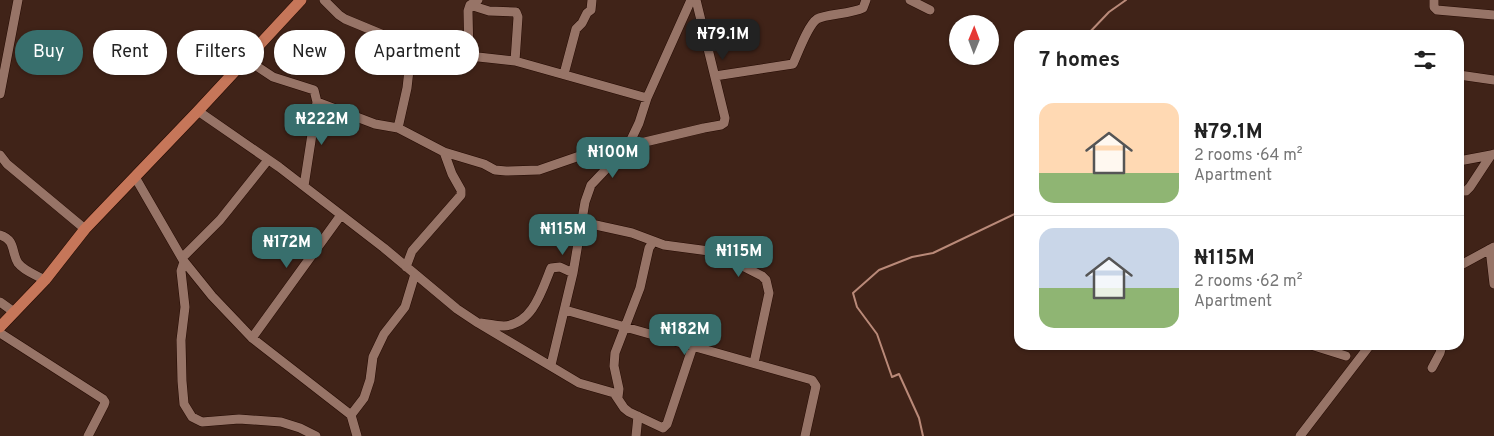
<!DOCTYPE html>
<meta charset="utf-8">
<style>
body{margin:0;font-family:Overpass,sans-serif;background:#f2f2f2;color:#222;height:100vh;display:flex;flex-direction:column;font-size:19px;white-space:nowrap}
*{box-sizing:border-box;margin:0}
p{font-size:16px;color:#767676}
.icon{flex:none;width:28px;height:28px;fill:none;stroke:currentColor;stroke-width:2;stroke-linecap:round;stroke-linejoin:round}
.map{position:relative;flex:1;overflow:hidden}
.details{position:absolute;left:1014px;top:30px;width:450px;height:320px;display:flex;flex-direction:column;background:#fff;border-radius:15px;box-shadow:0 1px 4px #0004}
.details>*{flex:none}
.banner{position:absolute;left:15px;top:30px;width:475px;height:45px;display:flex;gap:10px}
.needle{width:32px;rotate:1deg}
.tools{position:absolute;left:949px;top:15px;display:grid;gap:10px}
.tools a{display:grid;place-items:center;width:50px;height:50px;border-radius:50%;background:#fff;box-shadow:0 1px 4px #0004;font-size:25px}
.price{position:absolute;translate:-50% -42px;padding:0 11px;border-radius:10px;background:#386f6d;color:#fff;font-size:16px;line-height:32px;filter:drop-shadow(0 1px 2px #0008)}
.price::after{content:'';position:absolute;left:50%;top:30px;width:15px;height:11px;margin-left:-8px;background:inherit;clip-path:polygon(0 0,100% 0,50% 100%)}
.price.active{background:#222;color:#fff}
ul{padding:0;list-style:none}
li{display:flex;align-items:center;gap:15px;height:125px;padding:0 25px}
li+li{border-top:1px solid #e0e0e0}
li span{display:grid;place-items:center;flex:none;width:140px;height:100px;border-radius:15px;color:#555}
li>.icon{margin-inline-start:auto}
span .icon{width:60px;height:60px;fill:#fffc;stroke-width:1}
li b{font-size:21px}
h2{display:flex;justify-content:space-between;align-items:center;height:60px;padding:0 25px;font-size:21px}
.tag{padding:0 18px;border-radius:22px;background:#fff;box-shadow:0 1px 4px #0004;font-size:18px;line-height:45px}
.tag.active{background:#386f6d;color:#fff}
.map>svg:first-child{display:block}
</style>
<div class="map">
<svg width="1494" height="436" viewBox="0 0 1494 436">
<rect width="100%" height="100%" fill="#402318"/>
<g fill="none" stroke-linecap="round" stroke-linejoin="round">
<path stroke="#ba8a79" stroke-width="2" d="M1087,35L1109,12L1126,0
M923,436L919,418L899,374L892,377L877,334L857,307L853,293L879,270L912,257L933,253L1019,212"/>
<g stroke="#250b03" stroke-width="10">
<path id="minor" d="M324,0L339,15L345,19L386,36L442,53L515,61L647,98
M910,0L930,10
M1434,0V7L1437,10L1494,15
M470,5L489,11L516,12L518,17L515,61
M469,56L468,11L470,5L478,0
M246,59L273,77L314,90L317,102L304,186
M564,74L576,29L582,23L587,13L591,10L592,0
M1459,75L1494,80
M715,76L793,64C798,53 808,25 817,19C826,14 851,14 863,8L866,0
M0,94L18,0
M317,102L375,124L398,128L444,152L484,164L495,170L506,171L539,170L594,151L628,146L704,128L721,125L724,123L725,118L696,0
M198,111L279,167L384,248L457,309L478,323L579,383L614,393L624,408L629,412L663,428L667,424L693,346
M398,128L407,88L410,61V43
M0,155L7,164L85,229
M1459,161L1491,155
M135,177L183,260L212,296L252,338L351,415L357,436
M1459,191H1466L1470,187L1491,155L1494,154
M582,222L632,233L664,245L709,251L727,258L762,276L766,280L769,293L754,363
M0,235C16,240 11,252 18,263C24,271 36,275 45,280
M1490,249L1494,284
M182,258L220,220L268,160
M184,262L181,271L185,307L181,340L182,381L184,404L192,417L202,422L239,419L281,422L300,428L316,436
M1459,266L1494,247
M406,267L412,251L461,195V190L452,174L444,152
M0,302L14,312
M565,310L812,380L816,386L805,436
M481,323C488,324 497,326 504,326C533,324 542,290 551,268L560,267L573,273
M0,333L103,399L105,402L104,405L88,436
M252,338L341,215
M1311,345L1346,356
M551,365L573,273L585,202L591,185L628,146L639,123L647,98L691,0
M1432,368L1440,353L1442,345
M618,397L619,389L614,366L615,353L640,288L649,248L653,242
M351,415L364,398L370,380L373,357L384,334L405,307L415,274
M636,436L638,416
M1300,436L1370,345"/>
</g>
<g stroke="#250b03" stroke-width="12">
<path id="major" d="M0,327L45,280L85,229L198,111L301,0"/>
</g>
<use href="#minor" stroke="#977467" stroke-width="9"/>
<use href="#major" stroke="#c67659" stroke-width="11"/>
</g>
</svg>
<div class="tools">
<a><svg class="needle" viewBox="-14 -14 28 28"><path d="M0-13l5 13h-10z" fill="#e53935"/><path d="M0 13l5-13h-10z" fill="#767676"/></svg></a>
</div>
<b class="price active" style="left:723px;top:61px">₦79.1M</b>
<b class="price" style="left:322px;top:146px">₦222M</b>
<b class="price" style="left:613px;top:179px">₦100M</b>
<b class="price" style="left:563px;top:256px">₦115M</b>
<b class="price" style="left:287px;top:269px">₦172M</b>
<b class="price" style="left:739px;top:278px">₦115M</b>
<b class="price" style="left:685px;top:356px">₦182M</b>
<div class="banner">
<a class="tag active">Buy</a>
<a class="tag">Rent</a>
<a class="tag">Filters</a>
<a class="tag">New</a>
<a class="tag">Apartment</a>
</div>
<section class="details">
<h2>7 homes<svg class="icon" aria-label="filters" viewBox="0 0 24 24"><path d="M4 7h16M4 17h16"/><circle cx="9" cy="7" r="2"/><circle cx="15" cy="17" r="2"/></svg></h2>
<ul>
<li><span style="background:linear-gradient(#ffd9b3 70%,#8fb573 0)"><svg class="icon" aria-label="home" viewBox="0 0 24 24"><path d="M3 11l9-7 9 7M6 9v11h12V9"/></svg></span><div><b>₦79.1M</b><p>2 rooms · 64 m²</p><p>Apartment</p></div></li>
<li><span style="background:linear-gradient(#c9d6e8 60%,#8fb573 0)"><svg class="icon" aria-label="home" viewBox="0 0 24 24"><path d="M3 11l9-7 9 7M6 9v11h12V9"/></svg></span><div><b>₦115M</b><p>2 rooms · 62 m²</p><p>Apartment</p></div></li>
</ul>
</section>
</div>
